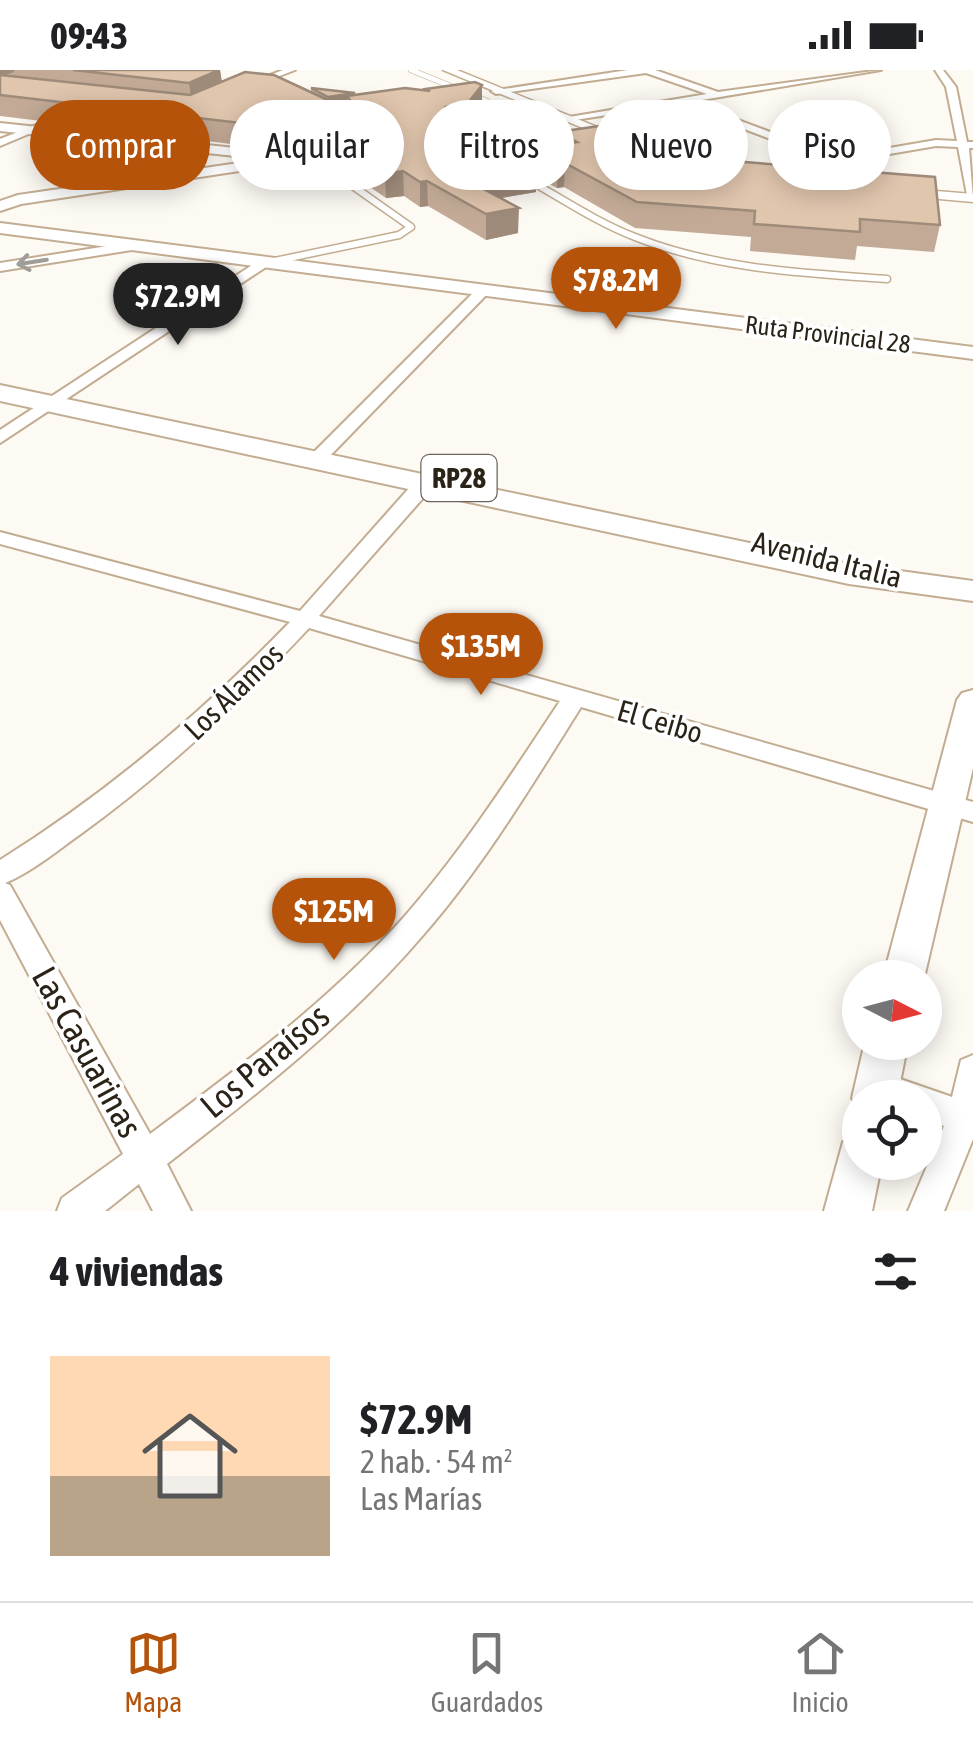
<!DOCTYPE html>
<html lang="es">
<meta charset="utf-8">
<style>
body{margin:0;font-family:"Asap Condensed",sans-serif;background:#f6f6f6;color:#202124;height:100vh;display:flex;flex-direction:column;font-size:38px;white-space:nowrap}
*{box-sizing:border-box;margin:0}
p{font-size:32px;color:#757577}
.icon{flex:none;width:55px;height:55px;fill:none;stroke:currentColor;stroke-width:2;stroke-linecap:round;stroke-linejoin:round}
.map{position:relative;height:1141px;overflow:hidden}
.panel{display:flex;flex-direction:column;background:#fff;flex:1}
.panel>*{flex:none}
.hud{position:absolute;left:30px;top:30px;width:915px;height:90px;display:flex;gap:20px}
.needle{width:65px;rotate:96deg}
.fabs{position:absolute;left:842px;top:890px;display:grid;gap:20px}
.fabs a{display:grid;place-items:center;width:100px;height:100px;border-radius:50%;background:#fff;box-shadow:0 5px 25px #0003;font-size:50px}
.price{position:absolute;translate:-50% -85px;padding:0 22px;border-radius:35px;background:#b45309;color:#fff;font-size:32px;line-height:65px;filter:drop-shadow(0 2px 5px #0008)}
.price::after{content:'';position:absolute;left:50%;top:60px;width:30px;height:22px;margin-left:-15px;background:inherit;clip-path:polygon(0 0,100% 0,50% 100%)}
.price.on{background:#222;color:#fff}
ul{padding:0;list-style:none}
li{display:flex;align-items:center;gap:30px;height:250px;padding:0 50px}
li span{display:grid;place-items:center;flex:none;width:280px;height:200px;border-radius:0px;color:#555}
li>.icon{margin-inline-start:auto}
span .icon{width:120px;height:120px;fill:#fffc;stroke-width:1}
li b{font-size:42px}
h2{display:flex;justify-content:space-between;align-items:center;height:120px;padding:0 50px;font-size:42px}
.chip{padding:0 35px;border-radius:45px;background:#fff;box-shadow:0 5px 25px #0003;font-size:35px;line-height:90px}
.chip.on{background:#b45309;color:#fff}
.status{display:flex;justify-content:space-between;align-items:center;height:70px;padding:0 50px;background:#fff;direction:ltr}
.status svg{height:28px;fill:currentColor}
.tab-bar{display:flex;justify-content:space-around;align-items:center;height:140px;border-top:2px solid #e0e0e0;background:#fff;font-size:28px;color:#757577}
.tab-bar a{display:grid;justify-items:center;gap:5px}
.tab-bar .on{color:#b45309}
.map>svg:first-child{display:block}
</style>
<div class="status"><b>09:43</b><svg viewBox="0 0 49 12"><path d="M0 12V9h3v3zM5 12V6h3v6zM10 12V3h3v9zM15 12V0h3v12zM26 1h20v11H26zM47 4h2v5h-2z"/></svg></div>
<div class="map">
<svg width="973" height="1141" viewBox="0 0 973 1141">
<rect width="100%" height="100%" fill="#fdf9f3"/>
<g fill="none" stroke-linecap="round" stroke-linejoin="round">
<g stroke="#c2ad92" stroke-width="6">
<path id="service-far1" d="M411,0L487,31
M519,45C531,49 543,54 553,61L524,69L493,61L496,56L532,50
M454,63L494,57
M281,91L319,92L327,97"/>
</g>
<g stroke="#c2ad92" stroke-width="9">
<path id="service" d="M525,108C561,128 596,152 635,167C715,199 802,203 887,209
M265,193L399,165L411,157L323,95"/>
</g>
<g stroke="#c2ad92" stroke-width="4">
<path id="minor" d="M283,0H295L254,16L247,14Z
M628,0H655L718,22L881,0L690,32L837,87L936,70L957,71L946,17L935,0H943L956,17L967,72H973V78H969L973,129L967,125L958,77L936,76L767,105L763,100L823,89L678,34L562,52L557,49L707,24L646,3L496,24L491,21Z
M41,53L50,55L0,76V69Z
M133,172L138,173V179L0,201V193Z
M260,190L272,193L0,373V360Z
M479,217L491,220L322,394H310V386Z
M434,396L443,402L431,419L319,546L973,732V752L581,637C532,715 484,795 424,864C349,952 257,1024 167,1094L191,1141H153L139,1114L105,1141H57L62,1128L123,1084L0,850V790C107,723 202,643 290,552L0,474V462L300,541L427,398ZM309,558L560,631C511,705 463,780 404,847C330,930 239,998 150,1064L10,815L5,813C32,802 58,780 82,763C165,703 239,633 309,558Z
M973,985V1069L944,1141H908L944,1056L925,1049V1028H867L860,1016L865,1005L877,1001L952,1027L961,990Z"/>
</g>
<g stroke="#c2ad92" stroke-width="3">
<path id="tertiary" d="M443,0H457L629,70L619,73Z
M899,118L973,124V132L894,125L892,122Z"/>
</g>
<g stroke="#c2ad92" stroke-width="4">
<path id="secondary" d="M0,53L254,80L261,84L254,88L0,61Z
M281,87L286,88V94L21,134L0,141V131L18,125Z
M0,153L973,277V289L0,163Z
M973,620V698L924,908H883L957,630L962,623Z
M865,972H908L897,1028H860V1043L852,1028Z
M860,1066V1092H882L872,1141H824L843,1072Z"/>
</g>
<g stroke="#c2ad92" stroke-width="4">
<path id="primary" d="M0,315L849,494L973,511V531L849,514L0,331Z"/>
</g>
<use href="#service-far1" stroke="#fff" stroke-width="5"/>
<use href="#service" stroke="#fff" stroke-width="6"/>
<use href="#minor" fill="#fff" fill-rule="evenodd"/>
<use href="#tertiary" fill="#fff" fill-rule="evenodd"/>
<use href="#secondary" fill="#fff" fill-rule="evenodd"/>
<use href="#primary" fill="#fff" fill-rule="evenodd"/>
</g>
<path fill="#c2aa96" d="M0,0H220L222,12L311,22V18L355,25L482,36L468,55L456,57L530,94V79L557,74L558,62L621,66L693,88L940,155L934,182L857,176L855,190L750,181L751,167L635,158L564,117L557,118L536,107V122L501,128L518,163L486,170L428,136L420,137L404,126L386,128L313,78L305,83L0,46Z"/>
<path fill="#9e8b7a" d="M0,0H14V2L0,7Z
M220,0L223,20L192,34L189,13Z
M482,15V36L468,55L445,59L443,46L445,37Z
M355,23L356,34L347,26V35L329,38L328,27Z
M311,56L313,78L305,83L302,60Z
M565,93L564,117L557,118L558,94Z
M536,98V122L484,131V139L478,141L473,109Z
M403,101L404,126L386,128L385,104Z
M427,111L428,136L420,137V112Z
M519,138L518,163L486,170V144Z"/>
<path fill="#e1c6ae" stroke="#9e8b7a" stroke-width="2.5" d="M73,0H219L189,13Z
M245,2L274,5L345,38L352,33L347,26L405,18L430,21L426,19L475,12L482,15L468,33L445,37L443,46L451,54L536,98L473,109L484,114L478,116L519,138L486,144L427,111L420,112L403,101L385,104L311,56L302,60L0,25V5L190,25Z
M311,18L355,23L328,27Z
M599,56L621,66L635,64L693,88L935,107L940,155L860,149V162L754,154L755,141L637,132L565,93L558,94L530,79L577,72L558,62Z"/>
<defs><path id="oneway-shaft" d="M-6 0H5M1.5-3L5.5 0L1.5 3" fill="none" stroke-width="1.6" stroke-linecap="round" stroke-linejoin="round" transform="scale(2.5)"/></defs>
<use stroke="#a09c97" href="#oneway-shaft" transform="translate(32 192) rotate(171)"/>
<g text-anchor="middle" stroke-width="8" stroke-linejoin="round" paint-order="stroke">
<g font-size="25" fill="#2b2318" stroke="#fff">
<text transform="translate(828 264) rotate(7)" y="9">Ruta Provincial 28</text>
</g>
<rect fill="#fff" stroke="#6b655d" stroke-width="2.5" x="421.5" y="385" width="75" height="46" rx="8"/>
<g font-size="28" font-weight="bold" fill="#2b2318">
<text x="459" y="418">RP28</text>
</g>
<g font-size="30" fill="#2b2318" stroke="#fff">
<text transform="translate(827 490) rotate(14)" y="10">Avenida Italia</text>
<text transform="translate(234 622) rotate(-44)" y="10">Los Álamos</text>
<text transform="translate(660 652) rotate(16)" y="10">El Ceibo</text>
</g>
<g font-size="35" fill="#2b2318" stroke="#fff">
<text transform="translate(87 982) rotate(61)" y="12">Las Casuarinas</text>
<text transform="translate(265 991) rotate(-40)" y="12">Los Paraísos</text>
</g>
</g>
</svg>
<div class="fabs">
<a><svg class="needle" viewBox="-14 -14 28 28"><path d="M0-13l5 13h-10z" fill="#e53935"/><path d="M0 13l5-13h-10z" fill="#757577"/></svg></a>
<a><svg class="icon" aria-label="locate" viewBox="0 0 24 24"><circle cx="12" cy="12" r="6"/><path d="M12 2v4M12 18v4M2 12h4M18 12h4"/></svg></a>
</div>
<b class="price" style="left:616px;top:262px">$78.2M</b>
<b class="price on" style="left:178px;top:278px">$72.9M</b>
<b class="price" style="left:481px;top:628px">$135M</b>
<b class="price" style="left:334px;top:893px">$125M</b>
<div class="hud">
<a class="chip on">Comprar</a>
<a class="chip">Alquilar</a>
<a class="chip">Filtros</a>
<a class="chip">Nuevo</a>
<a class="chip">Piso</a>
</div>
</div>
<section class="panel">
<h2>4 viviendas<svg class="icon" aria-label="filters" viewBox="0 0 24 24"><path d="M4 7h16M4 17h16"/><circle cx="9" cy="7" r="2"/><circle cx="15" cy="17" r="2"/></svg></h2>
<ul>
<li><span style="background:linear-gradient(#ffd9b3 60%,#b9a48a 0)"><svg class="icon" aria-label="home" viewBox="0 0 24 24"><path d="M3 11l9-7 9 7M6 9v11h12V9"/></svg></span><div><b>$72.9M</b><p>2 hab. · 54 m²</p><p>Las Marías</p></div></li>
</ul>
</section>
<nav class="tab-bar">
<a class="on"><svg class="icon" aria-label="map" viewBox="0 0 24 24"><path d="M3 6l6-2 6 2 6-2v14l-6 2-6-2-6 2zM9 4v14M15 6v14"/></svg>Mapa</a>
<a><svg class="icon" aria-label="saved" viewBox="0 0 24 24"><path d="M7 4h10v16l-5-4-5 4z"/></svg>Guardados</a>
<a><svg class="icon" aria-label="home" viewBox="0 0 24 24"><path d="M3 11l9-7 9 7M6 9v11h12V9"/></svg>Inicio</a>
</nav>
